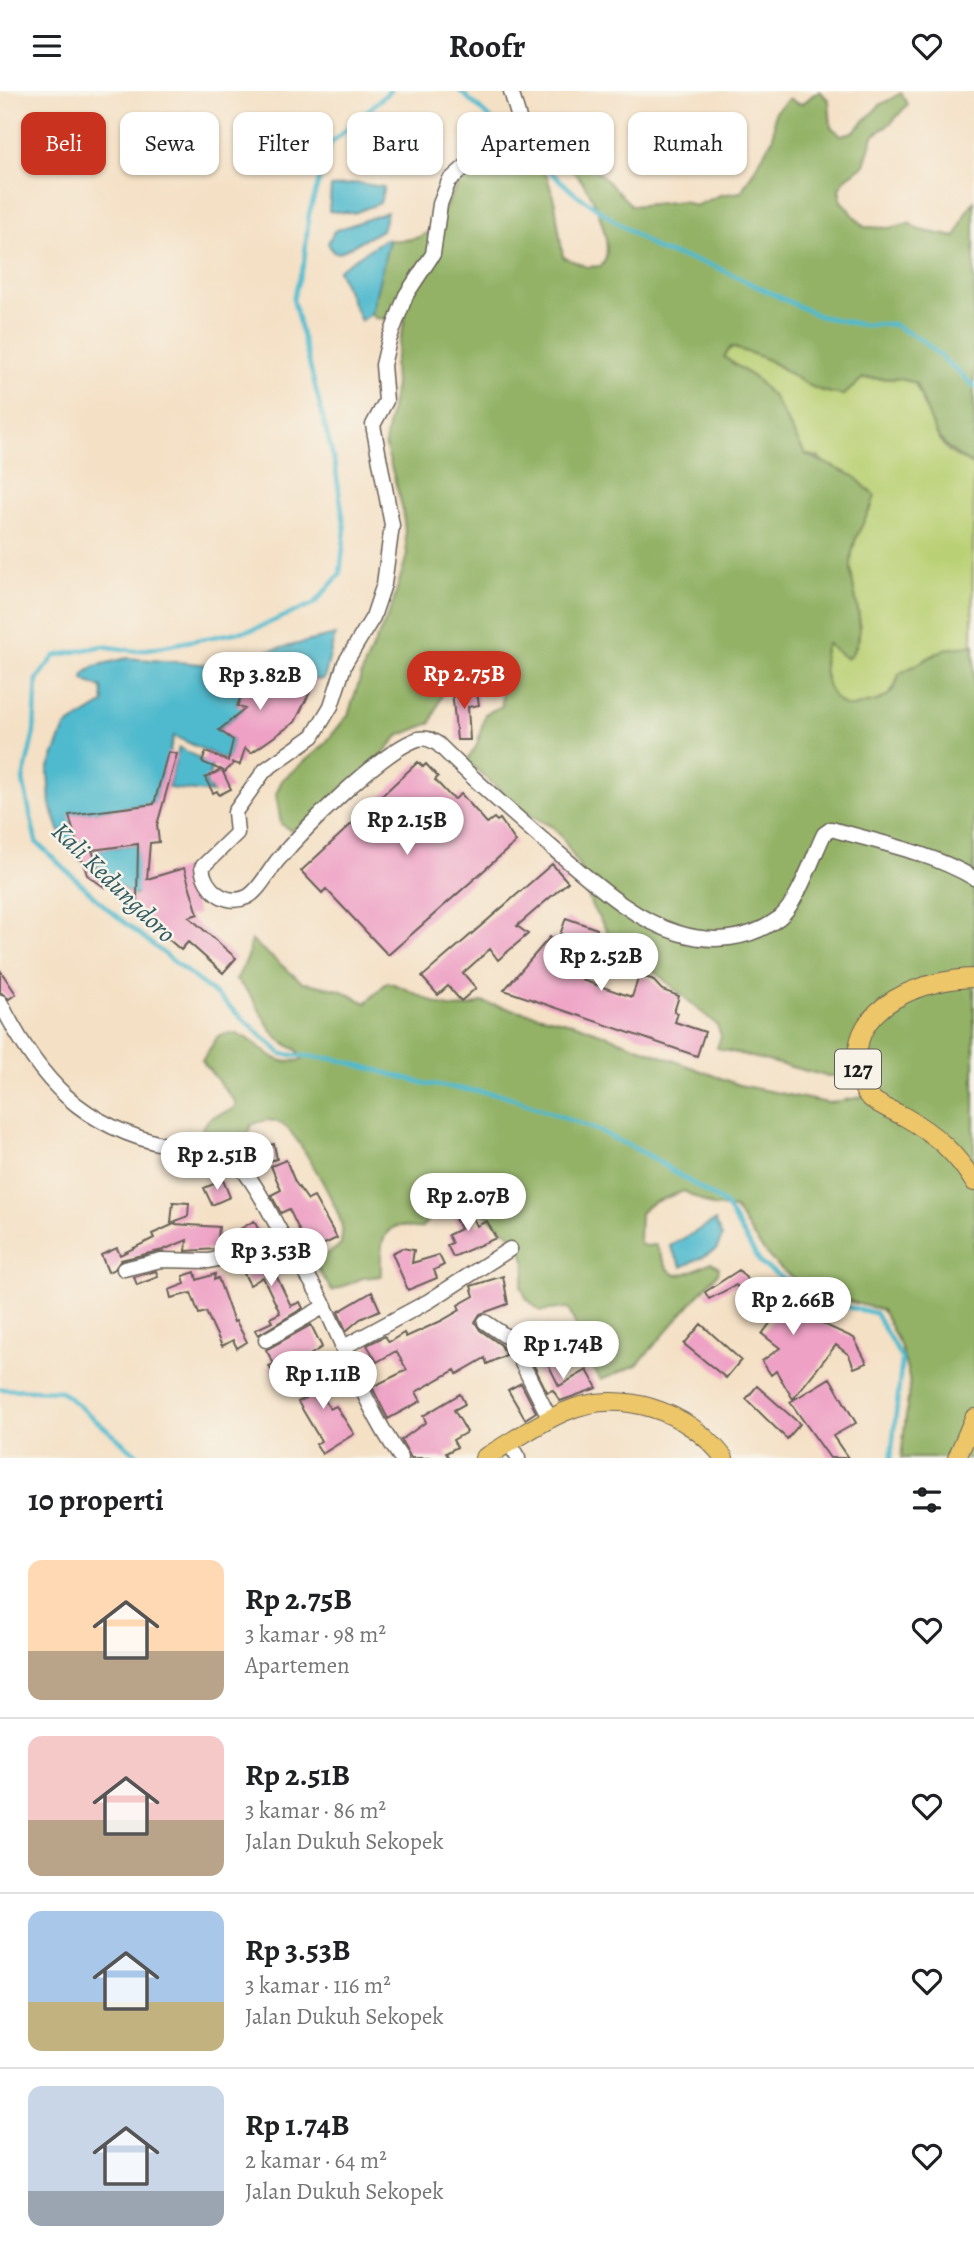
<!DOCTYPE html>
<html lang="id">
<meta charset="utf-8">
<style>
body{margin:0;font-family:Alegreya,serif;background:#f2f2f2;color:#202124;height:100vh;display:flex;flex-direction:column;font-size:26px;white-space:nowrap}
*{box-sizing:border-box;margin:0}
p{font-size:23px;color:#757577}
.icon{flex:none;width:38px;height:38px;fill:none;stroke:currentColor;stroke-width:2;stroke-linecap:round;stroke-linejoin:round}
.map{position:relative;height:1367px;overflow:hidden}
.drawer{display:flex;flex-direction:column;background:#fff;flex:1}
.drawer>*{flex:none}
.guide{position:absolute;left:21px;top:21px;width:933px;height:63px;display:flex;gap:14px}
.price{position:absolute;translate:-50% -60px;padding:0 16px;border-radius:24px;background:#fff;color:#222;font-size:23px;line-height:46px;filter:drop-shadow(0 2px 4px #0008)}
.price::after{content:'';position:absolute;left:50%;top:42px;width:21px;height:16px;margin-left:-10px;background:inherit;clip-path:polygon(0 0,100% 0,50% 100%)}
.price.on{background:#c8321e;color:#fff}
ul{padding:0;list-style:none}
li{display:flex;align-items:center;gap:21px;height:175px;padding:0 28px}
li+li{border-top:2px solid #e0e0e0}
li span{display:grid;place-items:center;flex:none;width:196px;height:140px;border-radius:14px;color:#555}
li>.icon{margin-inline-start:auto}
span .icon{width:84px;height:84px;fill:#fffc;stroke-width:1}
li b{font-size:30px}
h2{display:flex;justify-content:space-between;align-items:center;height:84px;padding:0 28px;font-size:30px}
.tag{padding:0 24px;border-radius:14px;background:#fff;box-shadow:0 2px 5px #0004;font-size:24px;line-height:63px}
.tag.on{background:#c8321e;color:#fff}
header{display:flex;justify-content:space-between;align-items:center;height:91px;padding:0 28px;background:#fff;font-size:32px;font-weight:700}
.map>svg:first-child{display:block}
</style>
<header><svg class="icon" aria-label="menu" viewBox="0 0 24 24"><path d="M4 6h16M4 12h16M4 18h16"/></svg>Roofr<svg class="icon" aria-label="heart" viewBox="0 0 24 24"><path d="M12 20l-8-8c-3-5 5-10 8-4 3-6 11-1 8 4z"/></svg></header>
<div class="map">
<svg width="974" height="1367" viewBox="0 0 974 1367">
<rect width="100%" height="100%" fill="#f7f3e8"/>
<filter id="ink" filterUnits="userSpaceOnUse"><feTurbulence type="fractalNoise" baseFrequency=".0143" numOctaves="2"/><feDisplacementMap in="SourceGraphic" scale="14" xChannelSelector="R" yChannelSelector="G"/><feConvolveMatrix kernelMatrix="1 2 1 2 8 2 1 2 1" color-interpolation-filters="sRGB"/></filter>
<filter id="wash" filterUnits="userSpaceOnUse"><feTurbulence type="fractalNoise" baseFrequency=".00686" numOctaves="4" result="noise"/><feDisplacementMap in="SourceGraphic" scale="28" xChannelSelector="R" yChannelSelector="G"/><feGaussianBlur stdDeviation="1.57" result="paint"/><feColorMatrix in="noise" values="0 0 0 0 0 0 0 0 0 0 0 0 0 0 0 0 0 1.4 0 .05"/><feComposite in="paint" operator="in"/></filter>
<g filter="url(#wash)">
<rect width="100%" height="100%" fill="#f4e0c5"/>
<path fill="#bad074" stroke="#6b7648" stroke-width="2" d="M731,256C743,260 756,263 768,269C798,285 806,300 844,304L863,287L901,288L915,292C925,311 934,349 950,361C957,367 966,370 974,374L972,556L945,558L899,583C894,602 887,609 867,612C862,613 855,616 851,616C826,614 819,569 827,553L847,568C874,542 850,505 851,473C852,451 860,434 872,416L818,366L805,363L774,307L756,288L724,266Z"/>
<path fill="#93b266" stroke="#586741" stroke-width="2" d="M820,0L829,10L831,36L841,44L853,41L880,14L901,2L908,13L892,31L873,45L864,74L845,88L839,98L841,110L864,136L890,137L909,132L919,139L956,146L965,123L974,110V374C927,349 937,336 915,292L901,288L863,287L844,304C806,300 798,285 768,269C756,263 743,260 731,256L724,266L756,288L774,307L805,363L854,385L875,405C867,430 850,447 851,476C851,507 873,542 847,568L827,553C818,570 827,614 851,616C855,616 862,613 867,612C887,609 895,602 899,583L945,558L974,554V1367H901L910,1290L901,1256L882,1219C842,1209 798,1199 770,1167C757,1153 746,1134 735,1118L712,1115L684,1100L652,1112L640,1122L639,1151L644,1155L656,1154C673,1192 674,1189 711,1171L719,1176L718,1182L637,1274L601,1289L578,1255L577,1237L568,1217L540,1220L526,1207L521,1195C540,1148 492,1136 465,1106L433,1124L421,1137C414,1138 411,1136 404,1135C377,1133 381,1168 381,1185L363,1187L332,1200L314,1171L341,1154C341,1148 343,1142 342,1137C341,1119 297,1042 282,1033C271,1027 263,1029 251,1034L248,1046L225,1052L202,1037L210,1027L233,1018L236,1012L202,970L218,945C245,934 258,961 279,969C285,972 294,970 302,969L297,959C272,948 267,931 254,910C250,902 242,895 236,889L248,866L251,849L302,891L340,899L366,912L387,891C422,900 444,929 481,911L576,933L739,994L828,1012L862,1006L869,984L826,985L717,957L721,945L717,934L655,881L632,871L615,853L591,814L579,775L562,746L553,736L527,723L467,670L477,654L485,623L502,615L501,597L493,587L481,588L443,601L431,632L398,645L377,670L319,722L291,740L281,733L276,703L282,689L323,655L348,624L365,573L391,518L407,464L403,419L385,353L395,294L394,274L405,229L375,227L371,223L389,149C447,153 434,117 466,86C478,73 499,68 515,62L547,85L555,113L563,166L587,176L601,175C617,160 595,109 584,93C576,80 561,75 561,58L574,57L632,115L683,110L695,115L720,104L741,101L773,47L775,21L789,7C806,21 805,5 820,0Z"/>
<path fill="#50bacd" stroke="#366b74" stroke-width="2" d="M382,35L389,38L385,61L358,66C356,52 370,41 382,35Z
M357,92L384,96L380,112L354,122L329,120L331,96Z
M387,121L382,139L339,162L333,161L328,152L334,140Z
M385,148L389,149L371,223L361,230L338,179Z
M335,544L324,588L316,589L255,563Z
M127,567L213,574L265,596L242,604L237,614L245,618L219,638L233,649L229,667L223,668L174,645L154,713L70,724L83,771L62,747L50,713L48,679L65,636L104,612L102,597L83,589L84,583L95,575Z
M179,656L212,675L206,693L213,702L168,697Z
M138,753L140,799L135,805L99,782L92,759Z
M715,1130L722,1146L716,1159L682,1176L670,1155Z"/>
<g fill="none" stroke-linecap="round" stroke-linejoin="round">
<path stroke="#50bacd" stroke-width="4.5" d="M390,0L330,53L309,123L304,172L293,208L335,374L345,439L340,483L315,512L255,538L137,560L102,555L55,565L37,588L34,641L23,689L36,751L109,819L221,908L282,963L336,968L427,993L504,1004L599,1040L648,1064L725,1113L761,1173L819,1210L875,1222L902,1268L891,1367
M460,0L573,101L658,159L714,175L819,225L863,234L892,233L922,249L974,295
M0,1298L61,1300L141,1367"/>
</g>
<g id="blocks">
<path fill="#eea1c5" d="M255,563L316,589L295,631L251,662L245,657L240,674L231,671L234,672L225,681L222,679L231,698L219,704L217,700L213,702L205,687L221,679L202,671L206,661L228,670L233,649L219,639L245,618L237,615L248,589L231,582L237,567L250,573Z
M476,596L479,614L468,616L470,649H457L452,600Z
M168,661L177,663L157,734L159,751L150,752L147,788L184,777L198,823L189,826L236,867L223,882L188,851L181,859L115,802L120,796L137,808L138,753L92,759L104,796L87,784L74,743L69,724L154,713Z
M418,671L423,676L426,673L438,686L435,689L450,705L455,708L461,703L487,732L494,727L497,730L500,728L516,751L388,864L326,798L322,802L301,780Z
M552,773L568,791L517,835L528,843L498,869L490,858L463,882L476,897L461,910L448,895L438,904L422,886Z
M566,827L597,838L582,889L632,906L639,885L652,888L662,899L679,905L674,921L678,922L675,931L705,941L697,965L504,899L550,846L558,849Z
M0,879L16,903L9,908L0,901Z
M274,1053L277,1068L257,1073L254,1058Z
M286,1069L295,1091L308,1109L314,1106L337,1147L306,1162L300,1149L303,1147L289,1118L281,1122L271,1104L281,1099L271,1075Z
M223,1089L230,1106L212,1114L204,1097Z
M173,1111L189,1112L188,1125L171,1132Z
M466,1114L477,1135L487,1130L496,1147L453,1166L447,1154L452,1152L448,1144L460,1138L452,1121Z
M254,1130L263,1147L243,1152L237,1140Z
M174,1133L219,1136L217,1158L186,1160L187,1149L163,1159L121,1169L115,1178L108,1181L101,1164L117,1157L120,1164L154,1147L152,1143Z
M402,1157L414,1159L412,1172L439,1164L444,1174L434,1179L437,1187L408,1199L392,1162Z
M275,1164L280,1175L273,1178L291,1215L300,1211L303,1217L258,1244L255,1239L272,1231L270,1227L280,1222L263,1186L250,1194L240,1175Z
M739,1179L762,1205L854,1247L867,1272L854,1277L849,1264L836,1254L793,1308L776,1280L771,1284L762,1270L780,1257L762,1243L774,1227L751,1214L736,1194L709,1208L705,1201Z
M156,1180L158,1186L137,1194L134,1186Z
M195,1181L197,1189L215,1183L214,1189L218,1187L234,1231L236,1230L247,1251L237,1257L233,1249L222,1255L206,1221L199,1223L191,1202L171,1207L169,1199L185,1193L183,1185Z
M503,1185L508,1213L480,1223L475,1231L480,1239L501,1254L506,1264L487,1273L485,1267L457,1283L455,1279L416,1301L421,1310L388,1328L372,1296L407,1279L396,1260L377,1271L367,1254L385,1245L389,1251L404,1242L406,1246L441,1230L460,1219L458,1214L474,1205L471,1195Z
M372,1201L380,1219L360,1228L346,1240L338,1221Z
M701,1233L741,1269L726,1287L684,1253Z
M311,1234L322,1256L275,1287L269,1275L274,1273L266,1259Z
M543,1263L559,1295L587,1279L597,1297L560,1310L553,1299L547,1301L531,1269Z
M325,1275L333,1296L321,1303L330,1318L336,1315L354,1343L322,1363L316,1353L321,1350L298,1311L306,1307L297,1292Z
M830,1287L856,1332L833,1345L848,1367H830L790,1311Z
M521,1292L536,1321L525,1328L508,1299Z
M757,1295L800,1333L787,1348L746,1308Z
M460,1303L465,1313L454,1319L467,1341L453,1349L457,1356L446,1362L449,1367H411L401,1349L426,1331L423,1325Z"/>
</g>
</g>
<g filter="url(#ink)">
<use href="#blocks" fill-opacity="0" stroke="#686157" stroke-width="2"/>
<g fill="none" stroke-linecap="round" stroke-linejoin="round">
<g stroke="#686157" stroke-width="17">
<path id="minor" d="M511,0L523,41L500,59L468,73L449,90L440,113L433,163L406,204L389,249L383,274L386,310L373,334L392,434L384,493L373,526L345,572L331,615L313,645L265,679L235,721L237,742L202,776C204,797 225,816 247,806C258,801 269,780 277,770C304,738 380,661 418,648C426,646 431,649 438,653C476,691 515,725 556,760C593,791 632,828 678,842C713,853 750,849 779,827C797,814 814,763 824,743L831,738C878,751 932,762 974,787
M0,911C39,989 81,1036 170,1055C194,1060 226,1060 244,1080C262,1102 272,1128 287,1152C300,1173 314,1193 325,1216C349,1267 368,1320 401,1367
M124,1178L161,1169L209,1170L286,1151
M485,1231L510,1248L550,1328
M266,1249L325,1215
M342,1257L429,1210L510,1158
M509,1352L518,1367"/>
</g>
<g stroke="#686157" stroke-width="20">
<path id="major" d="M974,887C925,888 850,913 858,975C859,984 862,998 868,1005C877,1014 894,1020 905,1026C935,1043 956,1062 974,1091
M484,1367C510,1352 536,1333 564,1321C620,1296 689,1320 724,1367
M957,1367L974,1327"/>
</g>
<use href="#minor" stroke="#fff" stroke-width="14"/>
<use href="#major" stroke="#ecc669" stroke-width="18"/>
</g>
</g>
<g text-anchor="middle" stroke-width="5" stroke-linejoin="round" paint-order="stroke">
<rect fill="#f7f3e8" stroke="#5e5c59" stroke-width="2" x="835" y="958.5" width="46" height="39" rx="5"/>
<g font-size="23" font-weight="bold" fill="#1c1c1c">
<text x="858" y="986">127</text>
</g>
<g font-size="26" font-style="italic" fill="#315b63" stroke="#f7f3e8">
<text transform="translate(114 791) rotate(44)" y="9">Kali Kedungdoro</text>
</g>
</g>
</svg>
<b class="price on" style="left:464px;top:620px">Rp 2.75B</b>
<b class="price" style="left:260px;top:621px">Rp 3.82B</b>
<b class="price" style="left:407px;top:766px">Rp 2.15B</b>
<b class="price" style="left:601px;top:902px">Rp 2.52B</b>
<b class="price" style="left:217px;top:1101px">Rp 2.51B</b>
<b class="price" style="left:468px;top:1142px">Rp 2.07B</b>
<b class="price" style="left:271px;top:1197px">Rp 3.53B</b>
<b class="price" style="left:793px;top:1246px">Rp 2.66B</b>
<b class="price" style="left:563px;top:1290px">Rp 1.74B</b>
<b class="price" style="left:323px;top:1320px">Rp 1.11B</b>
<div class="guide">
<a class="tag on">Beli</a>
<a class="tag">Sewa</a>
<a class="tag">Filter</a>
<a class="tag">Baru</a>
<a class="tag">Apartemen</a>
<a class="tag">Rumah</a>
</div>
</div>
<section class="drawer">
<h2>10 properti<svg class="icon" aria-label="filters" viewBox="0 0 24 24"><path d="M4 7h16M4 17h16"/><circle cx="9" cy="7" r="2"/><circle cx="15" cy="17" r="2"/></svg></h2>
<ul>
<li><span style="background:linear-gradient(#ffd9b3 65%,#b9a48a 0)"><svg class="icon" aria-label="home" viewBox="0 0 24 24"><path d="M3 11l9-7 9 7M6 9v11h12V9"/></svg></span><div><b>Rp 2.75B</b><p>3 kamar · 98 m²</p><p>Apartemen</p></div><svg class="icon" aria-label="heart" viewBox="0 0 24 24"><path d="M12 20l-8-8c-3-5 5-10 8-4 3-6 11-1 8 4z"/></svg></li>
<li><span style="background:linear-gradient(#f6c9c9 60%,#b9a48a 0)"><svg class="icon" aria-label="home" viewBox="0 0 24 24"><path d="M3 11l9-7 9 7M6 9v11h12V9"/></svg></span><div><b>Rp 2.51B</b><p>3 kamar · 86 m²</p><p>Jalan Dukuh Sekopek</p></div><svg class="icon" aria-label="heart" viewBox="0 0 24 24"><path d="M12 20l-8-8c-3-5 5-10 8-4 3-6 11-1 8 4z"/></svg></li>
<li><span style="background:linear-gradient(#a9c7e8 65%,#c2b280 0)"><svg class="icon" aria-label="home" viewBox="0 0 24 24"><path d="M3 11l9-7 9 7M6 9v11h12V9"/></svg></span><div><b>Rp 3.53B</b><p>3 kamar · 116 m²</p><p>Jalan Dukuh Sekopek</p></div><svg class="icon" aria-label="heart" viewBox="0 0 24 24"><path d="M12 20l-8-8c-3-5 5-10 8-4 3-6 11-1 8 4z"/></svg></li>
<li><span style="background:linear-gradient(#c9d6e8 75%,#9aa5b1 0)"><svg class="icon" aria-label="home" viewBox="0 0 24 24"><path d="M3 11l9-7 9 7M6 9v11h12V9"/></svg></span><div><b>Rp 1.74B</b><p>2 kamar · 64 m²</p><p>Jalan Dukuh Sekopek</p></div><svg class="icon" aria-label="heart" viewBox="0 0 24 24"><path d="M12 20l-8-8c-3-5 5-10 8-4 3-6 11-1 8 4z"/></svg></li>
</ul>
</section>
